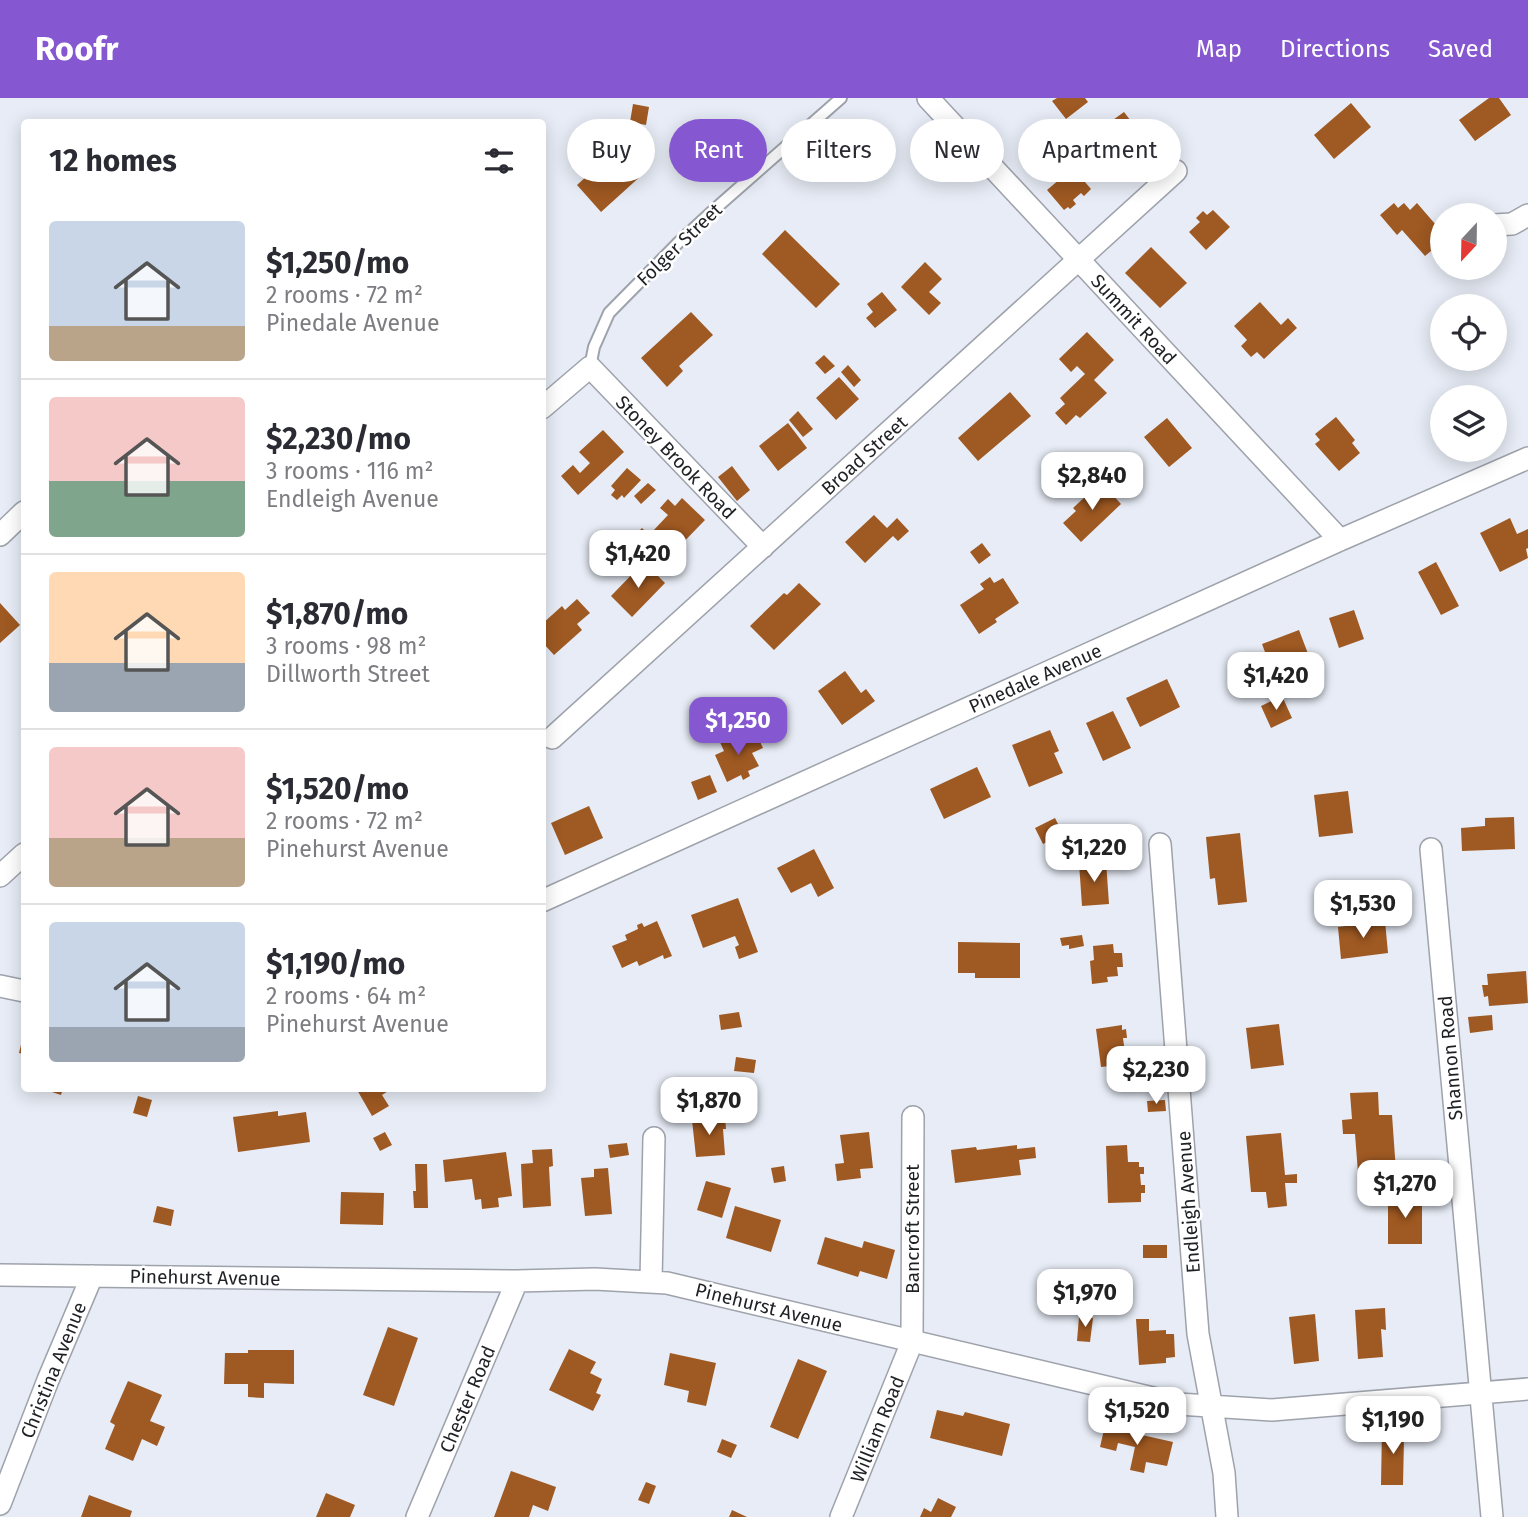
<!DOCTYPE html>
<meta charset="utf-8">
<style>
body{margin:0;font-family:"Fira Sans",sans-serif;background:#f2f2f3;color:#2b2b33;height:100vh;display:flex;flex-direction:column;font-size:26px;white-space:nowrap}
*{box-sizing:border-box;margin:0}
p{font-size:23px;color:#7c7c81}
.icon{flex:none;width:38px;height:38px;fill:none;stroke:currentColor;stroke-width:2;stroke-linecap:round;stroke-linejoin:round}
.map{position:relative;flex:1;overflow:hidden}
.side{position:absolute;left:21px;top:21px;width:525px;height:973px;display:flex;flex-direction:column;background:#fff;border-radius:7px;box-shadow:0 4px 18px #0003}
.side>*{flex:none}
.hud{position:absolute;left:567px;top:21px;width:665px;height:63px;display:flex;gap:14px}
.needle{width:46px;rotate:202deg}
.controls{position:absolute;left:1430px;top:105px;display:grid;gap:14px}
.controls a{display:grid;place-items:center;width:77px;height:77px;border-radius:50%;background:#fff;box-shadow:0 4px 18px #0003;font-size:35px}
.price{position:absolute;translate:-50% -60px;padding:0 16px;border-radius:14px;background:#fff;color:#222;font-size:23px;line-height:46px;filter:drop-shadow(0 2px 4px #0008)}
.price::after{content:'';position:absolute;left:50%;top:42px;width:21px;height:16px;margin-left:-10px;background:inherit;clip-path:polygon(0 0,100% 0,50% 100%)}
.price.on{background:#8557d0;color:#fff}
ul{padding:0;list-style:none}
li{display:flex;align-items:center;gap:21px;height:175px;padding:0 28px}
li+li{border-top:2px solid #e1e1e2}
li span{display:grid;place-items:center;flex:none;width:196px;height:140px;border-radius:7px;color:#555}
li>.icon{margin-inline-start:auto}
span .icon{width:84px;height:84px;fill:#fffc;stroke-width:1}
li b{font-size:30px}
h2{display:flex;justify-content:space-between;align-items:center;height:84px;padding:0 28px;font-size:30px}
.tag{padding:0 24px;border-radius:32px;background:#fff;box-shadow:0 4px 18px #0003;font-size:24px;line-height:63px}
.tag.on{background:#8557d0;color:#fff}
header{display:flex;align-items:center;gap:42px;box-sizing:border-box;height:98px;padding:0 35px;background:#8557d0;color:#fff}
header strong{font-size:33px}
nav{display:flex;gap:38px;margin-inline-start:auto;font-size:24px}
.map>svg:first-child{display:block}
</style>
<header>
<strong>Roofr</strong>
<nav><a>Map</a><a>Directions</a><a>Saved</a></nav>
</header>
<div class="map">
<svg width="1528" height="1419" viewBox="0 0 1528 1419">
<rect width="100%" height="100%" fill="#e7ecf6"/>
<path fill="#9f5922" d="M1057,0H1085L1088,4L1066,21L1052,3Z
M1489,0H1499L1511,17L1475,43L1459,22Z
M1351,5L1371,29L1334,61L1314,37Z
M633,6L649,9L646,27L630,24Z
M1124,14L1134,27L1131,29L1143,45L1130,55L1122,44L1106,56L1092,37Z
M619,49L643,76L601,114L577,87Z
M1073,70L1091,91L1084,98L1081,95L1073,102L1076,106L1070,111L1068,109L1064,112L1047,92Z
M1394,105L1398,110L1404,105L1410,112L1417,105L1442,134V144L1425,158L1402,132L1397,137L1380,117Z
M1213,112L1230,129L1206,152L1189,134L1200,124L1196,120L1203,113L1207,117Z
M785,132L840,186L816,210L762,156Z
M1151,149L1187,185L1160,210L1125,175Z
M925,164L942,181L929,194L941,205L929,217L901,189Z
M882,194L897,212L875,230L866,220L873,214L867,206Z
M1260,204L1281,227L1288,220L1297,230L1264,261L1257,254L1251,259L1241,248L1247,242L1234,228Z
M691,214L713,237L679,268L683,273L667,289L641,260Z
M1087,234L1114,262L1094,282L1107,295L1080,320L1076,317L1066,327L1055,315L1065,306L1060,300L1085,276L1077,268L1071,274L1059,261Z
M824,257L835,268L825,276L815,265Z
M848,267L861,282L854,289L841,274Z
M839,279L859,301L836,322L816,300Z
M1010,294L1031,318L978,363L958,340Z
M798,313L813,331L803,339L789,322Z
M1336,319L1355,342L1352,345L1360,355L1339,373L1315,346L1320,342L1315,336Z
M1167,320L1192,350L1169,369L1144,339Z
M788,325L807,350L778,373L759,348Z
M603,332L624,354L578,397L561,378L573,367L580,375L590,365L579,354Z
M1119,365L1130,377L1119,386L1109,374Z
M732,368L750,392L737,403L718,379Z
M627,370L641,382L624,400L622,397L617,402L611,397L615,392L611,388Z
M1101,384L1121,406L1081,444L1063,425L1076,413L1073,410Z
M648,385L656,392L641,406L634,398Z
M682,400L705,422L674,454L652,434L668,417L660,410L668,401L675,408Z
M874,417L887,430L897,420L909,433L898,443L893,438L865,465L845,444Z
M1510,420L1517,436L1528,431V450L1526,451L1528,460L1500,474L1480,435Z
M642,430L657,446L648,455L632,440Z
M982,445L991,457L979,466L970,454Z
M644,464L665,485L632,519L611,498Z
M1436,464L1459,508L1441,517L1418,474Z
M990,479L994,485L1003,480L1019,505L995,521L997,524L979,536L960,507L984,491L980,486Z
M799,485L821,506L774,552L750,528L784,495L787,497Z
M577,501L590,515L577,526L582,532L554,557L542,544V526L562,508L565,512Z
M0,505L20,527L0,545Z
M1354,512L1364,541L1339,550L1329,520Z
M1299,532L1310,561L1285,571L1280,557L1268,562L1262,546Z
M845,573L861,595L866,591L875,603L842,627L818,593Z
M1167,581L1180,609L1140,629L1126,600Z
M1282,598L1292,620L1271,630L1261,608Z
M1113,613L1131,650L1103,663L1086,625Z
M1050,632L1059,653L1054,655L1063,675L1029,689L1012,647Z
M756,635L763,650L752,655L759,668L748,673L750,678L743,682L741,677L727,684L715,657L724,653L719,642L731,636L736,645Z
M977,669L991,699L944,721L930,691Z
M710,677L717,694L698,702L691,684Z
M1348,693L1353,735L1319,739L1314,697Z
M589,708L603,740L565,757L551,725Z
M1514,719L1515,751L1462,753L1461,730L1485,728V720Z
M1055,720L1063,736L1043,746L1035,730Z
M1240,735L1247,804L1218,807L1215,780L1210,781L1206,739Z
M814,751L834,790L818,799L811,785L791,795L777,770Z
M1106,763L1109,806L1082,808L1079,765Z
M738,800L758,854L739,861L735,849L739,847L735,838L703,850L691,817Z
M657,823L672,858L664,861L663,857L639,868L637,863L622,870L612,848L627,842L625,837L638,831L637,827L642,825L644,829Z
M1385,823L1388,855L1341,861L1338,829Z
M1082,837L1084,848L1069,851V847L1062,848L1060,840Z
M958,844L1020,845V880H975V875H958Z
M1113,846L1114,855H1122L1123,869H1117L1118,878L1107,879L1108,884L1092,886L1090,863L1094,862L1093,848Z
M1526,873L1528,905L1489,908L1488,898L1484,899L1482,887H1488L1487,876Z
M739,914L742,929L721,932L719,917Z
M1492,917L1493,932L1470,935L1468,919Z
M1279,926L1284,967L1251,971L1246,930Z
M1122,927V932L1126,931L1127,940H1123L1125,955L1128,954L1129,962H1125L1126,966L1101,969L1096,931Z
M23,938H24V956L19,955Z
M736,959L756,962L754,975L734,973Z
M40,990H63L61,997Z
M356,990H393L382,997L389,1008L372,1018Z
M1378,994L1379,1017H1392L1396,1073L1358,1075L1355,1036H1343L1342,1022L1352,1021L1350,995Z
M138,998L152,1002L147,1019L133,1015Z
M1165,1002L1166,1013L1148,1014L1147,1003Z
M278,1013V1018L306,1014L310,1044L238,1054L233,1019Z
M725,1019L726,1031H723L725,1057L696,1059L692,1022Z
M385,1034L392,1047L380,1053L373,1040Z
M869,1034L873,1070L860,1071L861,1080L837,1083L835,1066L844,1065L840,1037Z
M1281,1035L1285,1077L1297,1076V1085H1285L1287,1108L1268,1110L1266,1094H1251L1246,1038Z
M627,1045L629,1057L610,1060L608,1047Z
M1017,1047V1051L1035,1049L1036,1060L1019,1062L1021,1077L955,1085L951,1052L976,1049L977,1052Z
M1127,1047L1128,1064H1139V1069H1144V1076H1140L1141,1087H1145V1095H1141V1104L1108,1105L1106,1048Z
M552,1051L553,1068L549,1069L551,1108L523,1110L521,1066L533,1065L532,1052Z
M506,1054L512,1098L498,1100L499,1109L482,1111L481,1101L475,1102L472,1081L445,1084L443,1062Z
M415,1066H427L428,1110H414L413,1093H416Z
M784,1068L786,1083L774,1085L771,1070Z
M608,1070L612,1116L585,1118L581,1080L594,1079V1071Z
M706,1083L731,1090L722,1120L697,1112Z
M341,1094L384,1095L383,1127L340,1126Z
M1388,1094H1398V1099H1422V1146H1388Z
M157,1108L174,1112L171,1128L153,1124Z
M735,1108L781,1122L771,1154L726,1140Z
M825,1139L862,1150L864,1143L895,1152L887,1181L860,1173L858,1179L817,1166Z
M1143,1147H1167V1160H1143Z
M1385,1210L1386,1232L1381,1231L1383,1259L1358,1261L1355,1212Z
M1315,1216L1319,1263L1294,1266L1289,1219Z
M1079,1219L1093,1220L1090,1244L1077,1243Z
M1136,1221H1149V1233L1166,1232V1236H1174L1175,1259L1166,1260V1265L1139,1267Z
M388,1229L418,1240L394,1308L363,1297Z
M569,1251L596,1264L590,1275L602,1281L596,1295L601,1297L593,1313L549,1292Z
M248,1252H294V1286L264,1285V1300L248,1299V1286H224L225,1255H248Z
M670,1255L716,1265L706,1308L687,1304L689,1293L664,1287Z
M798,1261L827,1273L798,1341L770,1329Z
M128,1283L162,1297L150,1323L165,1329L157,1348L142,1341L133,1363L105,1351L115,1327L110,1324Z
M937,1312L963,1318L965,1314L1010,1326L1002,1358L930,1340Z
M1106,1323L1121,1327L1120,1332L1173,1344L1167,1368L1146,1364L1144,1375L1130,1372L1135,1349L1118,1345L1116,1353L1100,1349Z
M1382,1330L1410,1331V1340H1404L1403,1387H1381Z
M722,1341L737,1347L731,1360L717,1354Z
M511,1373L556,1389L548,1413L533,1407L529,1419H494Z
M646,1384L656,1388L649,1406L638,1402Z
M326,1395L355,1407L350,1419H316Z
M89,1397L132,1413L130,1419H81Z
M938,1400L956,1409L951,1419H920L924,1410L931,1414Z
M732,1412L747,1419H729Z"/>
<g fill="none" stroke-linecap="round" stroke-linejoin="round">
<g stroke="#9ea2ab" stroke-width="14">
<path id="lane" d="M590,269L594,249L609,215L678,145L716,110L841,0"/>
</g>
<g stroke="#9ea2ab" stroke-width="24">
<path id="street" d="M928,0L1340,442
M1494,127L1512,126L1528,117
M542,310L590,269L763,449
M0,437L24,414
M552,640L1176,73
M1160,746L1198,1236L1224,1375L1227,1419
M1431,751L1492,1419
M0,778L24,756
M542,803L1340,442L1528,360
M0,888L24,893
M0,1177L517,1183L595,1181L667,1185L1178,1306L1272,1312L1528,1291
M651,1183L654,1040
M0,1406L48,1282L92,1178
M417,1419L517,1183
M841,1419L912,1244L913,1019"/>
</g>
<use href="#lane" stroke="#fff" stroke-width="10"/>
<use href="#street" stroke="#fff" stroke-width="21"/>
</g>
<g text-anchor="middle" stroke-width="5" stroke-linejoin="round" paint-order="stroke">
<g font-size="19" fill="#1f2024" stroke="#fff">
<text transform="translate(679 146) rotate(-44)" y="7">Folger Street</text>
<text transform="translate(1134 221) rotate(47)" y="7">Summit Road</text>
<text transform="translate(864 357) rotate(-42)" y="7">Broad Street</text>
<text transform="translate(676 359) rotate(46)" y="7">Stoney Brook Road</text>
<text transform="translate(1035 580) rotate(-24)" y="7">Pinedale Avenue</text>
<text transform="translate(1450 960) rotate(-95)" y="7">Shannon Road</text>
<text transform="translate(1188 1104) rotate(-94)" y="7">Endleigh Avenue</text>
<text transform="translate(912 1131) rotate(-90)" y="7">Bancroft Street</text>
<text transform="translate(205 1179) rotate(1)" y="7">Pinehurst Avenue</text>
<text transform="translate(769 1209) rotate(14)" y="7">Pinehurst Avenue</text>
<text transform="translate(53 1272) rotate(-68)" y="7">Christina Avenue</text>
<text transform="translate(467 1301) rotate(-67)" y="7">Chester Road</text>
<text transform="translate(877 1331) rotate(-68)" y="7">William Road</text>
</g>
</g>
</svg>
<div class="controls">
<a><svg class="needle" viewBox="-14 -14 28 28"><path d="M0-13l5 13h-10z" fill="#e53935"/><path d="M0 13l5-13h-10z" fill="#7c7c81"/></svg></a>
<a><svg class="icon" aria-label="locate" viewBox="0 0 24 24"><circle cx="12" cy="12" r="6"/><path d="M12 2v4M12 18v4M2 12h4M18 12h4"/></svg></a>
<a><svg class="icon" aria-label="layers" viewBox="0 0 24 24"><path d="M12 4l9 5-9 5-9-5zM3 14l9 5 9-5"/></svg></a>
</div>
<b class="price" style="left:1092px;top:414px">$2,840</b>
<b class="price" style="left:638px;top:492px">$1,420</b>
<b class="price" style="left:1276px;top:614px">$1,420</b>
<b class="price on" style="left:738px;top:659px">$1,250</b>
<b class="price" style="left:1094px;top:786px">$1,220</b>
<b class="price" style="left:1363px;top:842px">$1,530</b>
<b class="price" style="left:1156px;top:1008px">$2,230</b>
<b class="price" style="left:709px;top:1039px">$1,870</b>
<b class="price" style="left:1405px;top:1122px">$1,270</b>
<b class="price" style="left:1085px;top:1231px">$1,970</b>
<b class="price" style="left:1137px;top:1349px">$1,520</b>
<b class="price" style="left:1393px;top:1358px">$1,190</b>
<div class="hud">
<a class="tag">Buy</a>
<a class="tag on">Rent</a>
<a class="tag">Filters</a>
<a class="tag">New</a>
<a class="tag">Apartment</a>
</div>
<section class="side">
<h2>12 homes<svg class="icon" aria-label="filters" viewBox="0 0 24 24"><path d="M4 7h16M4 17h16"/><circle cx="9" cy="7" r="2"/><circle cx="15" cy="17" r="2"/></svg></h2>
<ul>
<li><span style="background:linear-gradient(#c9d6e8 75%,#b9a48a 0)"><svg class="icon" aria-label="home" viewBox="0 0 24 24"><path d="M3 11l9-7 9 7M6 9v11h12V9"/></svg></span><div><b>$1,250/mo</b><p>2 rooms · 72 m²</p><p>Pinedale Avenue</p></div></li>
<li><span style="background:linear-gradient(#f6c9c9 60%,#7fa58c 0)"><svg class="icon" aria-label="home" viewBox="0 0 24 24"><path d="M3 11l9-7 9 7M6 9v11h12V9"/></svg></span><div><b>$2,230/mo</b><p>3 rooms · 116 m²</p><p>Endleigh Avenue</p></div></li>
<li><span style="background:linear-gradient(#ffd9b3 65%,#9aa5b1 0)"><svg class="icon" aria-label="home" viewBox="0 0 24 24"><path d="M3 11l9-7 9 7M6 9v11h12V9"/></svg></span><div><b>$1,870/mo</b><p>3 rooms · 98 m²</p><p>Dillworth Street</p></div></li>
<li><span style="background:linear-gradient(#f6c9c9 65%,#b9a48a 0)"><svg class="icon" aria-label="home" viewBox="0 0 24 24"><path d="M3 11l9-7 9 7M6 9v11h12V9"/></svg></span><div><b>$1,520/mo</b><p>2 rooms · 72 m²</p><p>Pinehurst Avenue</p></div></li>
<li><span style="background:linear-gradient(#c9d6e8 75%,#9aa5b1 0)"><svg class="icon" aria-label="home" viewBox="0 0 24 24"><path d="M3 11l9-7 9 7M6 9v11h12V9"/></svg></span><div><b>$1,190/mo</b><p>2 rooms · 64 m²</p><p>Pinehurst Avenue</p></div></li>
</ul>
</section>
</div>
